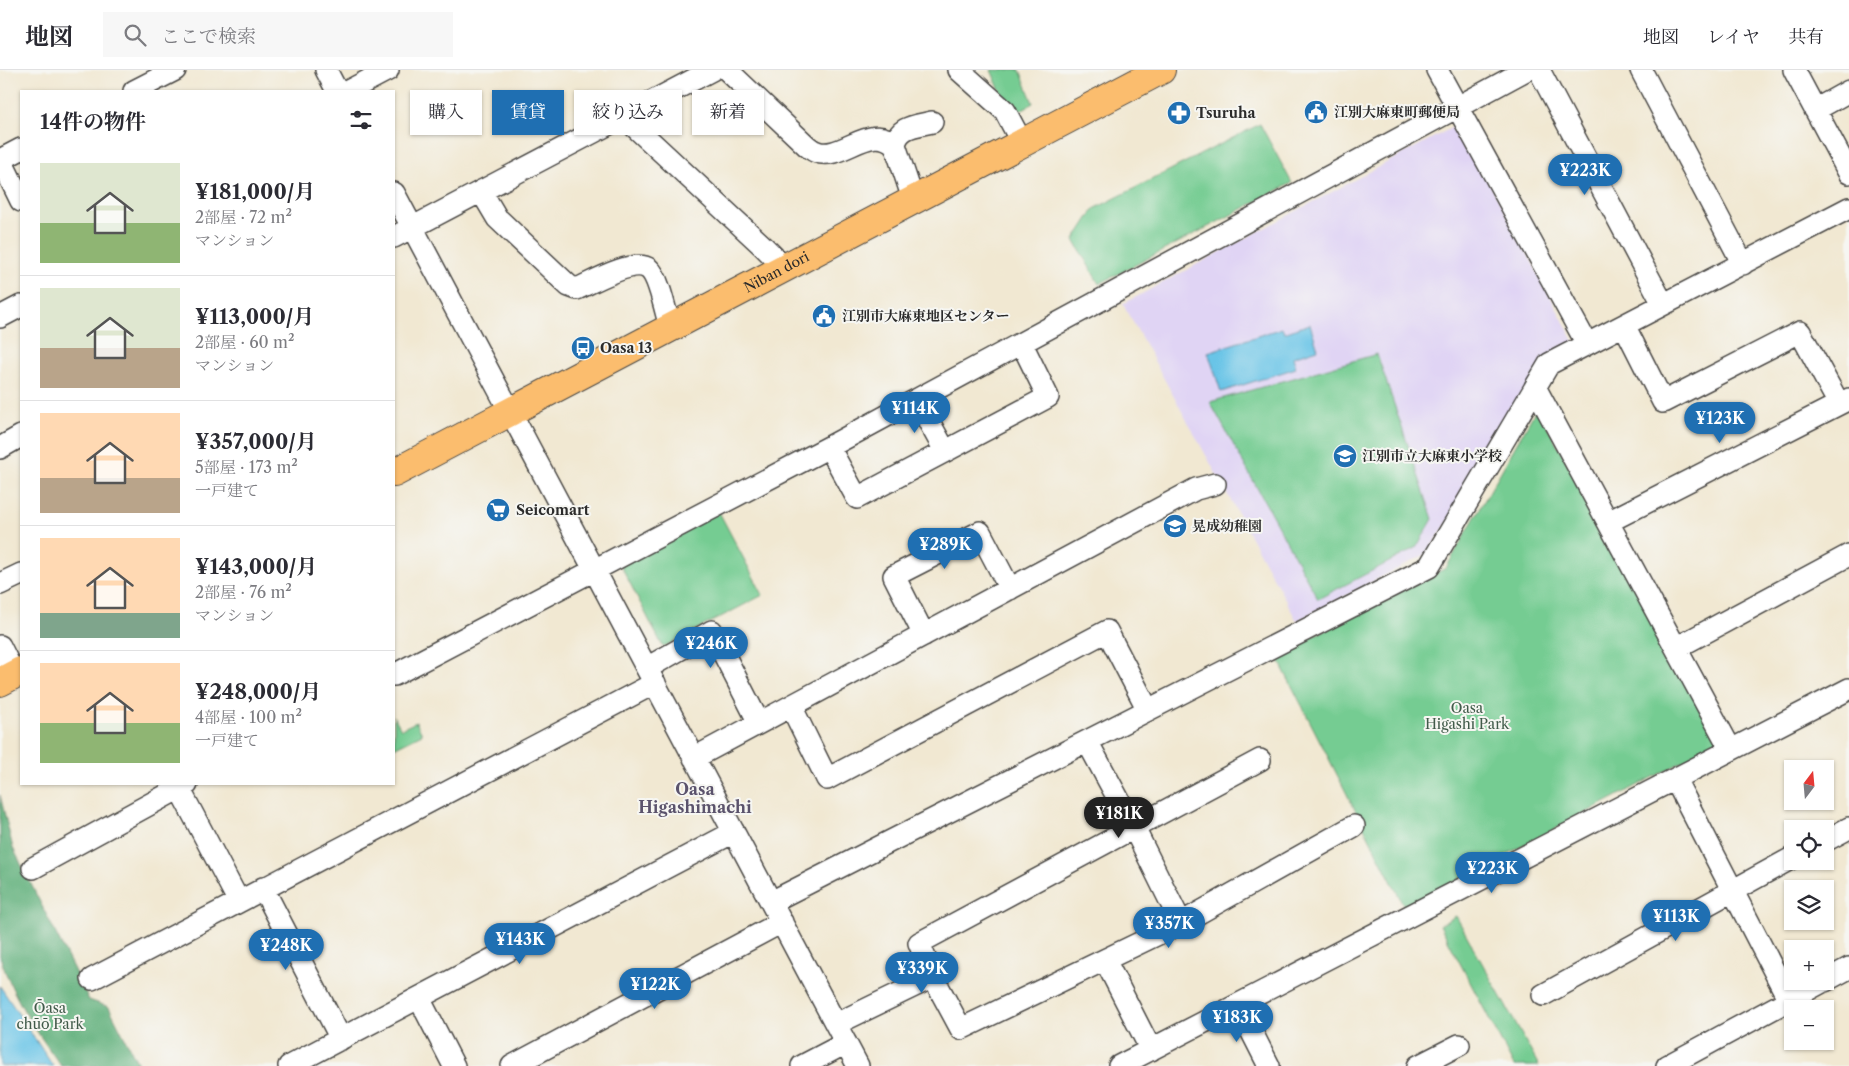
<!DOCTYPE html>
<html lang="ja">
<meta charset="utf-8">
<style>
body{margin:0;font-family:"Libre Caslon Text","Noto Serif JP",serif;background:#f7f7f7;color:#2b2b33;height:100vh;display:flex;flex-direction:column;font-size:19px;white-space:nowrap}
*{box-sizing:border-box;margin:0}
p{font-size:16px;color:#7c7c81}
.icon{flex:none;width:28px;height:28px;fill:none;stroke:currentColor;stroke-width:2;stroke-linecap:round;stroke-linejoin:round}
.map{position:relative;flex:1;overflow:hidden}
.sheet{position:absolute;left:20px;top:20px;width:375px;height:695px;display:flex;flex-direction:column;background:#fff;border-radius:0px;box-shadow:0 1px 4px #0004}
.sheet>*{flex:none}
.guide{position:absolute;left:410px;top:20px;width:475px;height:45px;display:flex;gap:10px}
.needle{width:32px;rotate:16deg}
.controls{position:absolute;left:1784px;top:690px;display:grid;gap:10px}
.controls a{display:grid;place-items:center;width:50px;height:50px;border-radius:0px;background:#fff;box-shadow:0 1px 4px #0004;font-size:25px}
.price{position:absolute;translate:-50% -42px;padding:0 11px;border-radius:18px;background:#1f6fb2;color:#fff;font-size:16px;line-height:32px;filter:drop-shadow(0 1px 2px #0008)}
.price::after{content:'';position:absolute;left:50%;top:30px;width:15px;height:11px;margin-left:-8px;background:inherit;clip-path:polygon(0 0,100% 0,50% 100%)}
.price.current{background:#222;color:#fff}
ul{padding:0;list-style:none}
li{display:flex;align-items:center;gap:15px;height:125px;padding:0 20px}
li+li{border-top:1px solid #e1e1e2}
li span{display:grid;place-items:center;flex:none;width:140px;height:100px;border-radius:0px;color:#555}
li>.icon{margin-inline-start:auto}
span .icon{width:60px;height:60px;fill:#fffc;stroke-width:1}
li b{font-size:21px}
h2{display:flex;justify-content:space-between;align-items:center;height:60px;padding:0 20px;font-size:21px}
.pill{padding:0 18px;border-radius:0px;background:#fff;box-shadow:0 1px 4px #0004;font-size:18px;line-height:45px}
.pill.current{background:#1f6fb2;color:#fff}
header{display:flex;align-items:center;gap:30px;box-sizing:border-box;height:70px;padding:0 25px;background:#fff;border-bottom:1px solid #e1e1e2}
header strong{font-size:24px}
nav{display:flex;gap:28px;margin-inline-start:auto;font-size:18px}
.search{width:350px;height:45px;background:#f7f7f7;display:flex;align-items:center;gap:12px;box-sizing:border-box;padding:0 18px;border-radius:0px;color:#7c7c81;font-size:19px}
.map>svg:first-child{display:block}
</style>
<header>
<strong>地図</strong>
<div class="search"><svg class="icon" aria-label="search" viewBox="0 0 24 24"><circle cx="10" cy="10" r="6"/><path d="M15 15l6 6"/></svg>ここで検索</div>
<nav><a>地図</a><a>レイヤ</a><a>共有</a></nav>
</header>
<div class="map">
<svg width="1849" height="996" viewBox="0 0 1849 996">
<rect width="100%" height="100%" fill="#f6f6f2"/>
<filter id="ink" filterUnits="userSpaceOnUse"><feTurbulence type="fractalNoise" baseFrequency=".02" numOctaves="2"/><feDisplacementMap in="SourceGraphic" scale="10" xChannelSelector="R" yChannelSelector="G"/><feConvolveMatrix kernelMatrix="1 2 1 2 8 2 1 2 1" color-interpolation-filters="sRGB"/></filter>
<filter id="wash" filterUnits="userSpaceOnUse"><feTurbulence type="fractalNoise" baseFrequency=".0096" numOctaves="4" result="noise"/><feDisplacementMap in="SourceGraphic" scale="20" xChannelSelector="R" yChannelSelector="G"/><feGaussianBlur stdDeviation="1.12" result="paint"/><feColorMatrix in="noise" values="0 0 0 0 0 0 0 0 0 0 0 0 0 0 0 0 0 1.4 0 .05"/><feComposite in="paint" operator="in"/></filter>
<g filter="url(#wash)">
<rect width="100%" height="100%" fill="#f1e8d2"/>
<path fill="#e0d4f4" d="M1453,57L1461,59L1574,271L1426,484L1297,551L1123,234Z"/>
<path fill="#75cc92" stroke="#507c5e" d="M991,0H1020L1033,33L1011,46Z
M1260,54L1292,113L1099,214L1074,170L1094,139Z
M1377,284L1433,449L1416,478L1318,529L1210,332Z
M1537,338L1722,671L1405,838L1276,585L1446,498Z
M718,440L763,525L663,577L619,492Z
M394,646L401,659L416,652L422,664L394,678Z
M1456,846L1539,996H1514L1440,855Z"/>
<path fill="#60b07c" stroke="#466e54" d="M0,725L13,778L89,930L109,937L139,996H61C36,961 12,927 0,886Z"/>
<path fill="#69c4e7" stroke="#4a7889" d="M1310,254L1318,279L1293,287L1296,298L1221,322L1208,282L1282,258L1284,263Z
M0,916L53,996H0Z"/>
</g>
<g filter="url(#ink)">
<g fill="none" stroke-linecap="round" stroke-linejoin="round">
<g stroke="#494744" stroke-width="24">
<path id="minor" d="M326,0L337,21
M727,0L807,76C810,78 813,81 817,82C841,91 872,51 895,75L913,129
M959,0L1005,41L1022,73
M1437,0L1587,274
M1539,0L1663,234
M1641,0L1743,194
M1794,0L1849,103
M134,21L175,0
M348,21L388,0
M635,40V57L764,177L775,188L780,199
M1815,40L1849,21
M895,75C898,56 916,56 932,52
M0,90L21,79
M1,90L21,131
M481,121L497,148L569,216L577,219C592,212 635,188 649,199C659,207 666,244 670,257
M394,123L858,996
M394,167L712,0
M0,247L21,236
M1624,255L1663,332L1800,262L1839,334
M1535,317L1731,680
M917,330L945,381
M829,377L857,428L1048,327L1022,274
M0,378L21,366
M1608,452L1849,329
M0,514L21,504
M924,565L894,506L980,462L1010,519
M0,576L14,604
M1676,578L1849,485
M647,598L712,561L759,653
M394,605L829,377L1526,0
M791,636L827,709L1107,561L1148,640
M1087,671L1134,758L1181,853
M694,688L1196,419L1215,414
M1260,690L919,873L933,907L961,959L1181,853L1354,756
M1675,709L1789,930
M179,718L238,830
M1825,771L1849,758
M33,798L187,714
M263,818L341,969
M771,832L1429,497L1549,294L1849,138
M1105,890L1151,980
M92,909L655,613
M1825,911L1849,898
M1543,925L1792,788
M419,928L454,996
M1238,935L1269,996
M836,954L933,907
M289,996L734,762
M512,996L782,852
M802,996L846,973
M1119,996L1849,619
M1418,996L1459,975
M1667,996L1824,911"/>
</g>
<g stroke="#494744" stroke-width="30">
<g id="major">
<path id="s1" d="M394,403L1161,0"/>
<path d="M0,612L21,601"/>
</g>
</g>
<use href="#minor" stroke="#fff" stroke-width="21"/>
<use href="#major" stroke="#fbbd6e" stroke-width="28"/>
</g>
</g>
<defs>
<g id="civic-disc" transform="scale(1.25)"><circle r="9.5" fill="#1f6fb2" stroke="#f6f6f2"/><path d="M-.6-6.5H3V-4.5H.6V-3L4-1V1h2V6H-6V1h2V-1L-.6-3ZM-1.2 2.5V6h2.4V2.5Z" fill="#fff"/></g>
<g id="pharmacy-disc" transform="scale(1.25)"><circle r="9.5" fill="#1f6fb2" stroke="#f6f6f2"/><path d="M-2-6h4v4h4v4h-4v4h-4v-4h-4v-4h4Z" fill="#fff"/></g>
<g id="bus-disc" transform="scale(1.25)"><circle r="9.5" fill="#1f6fb2" stroke="#f6f6f2"/><path d="M-5-6H5V4H4V6H2V4H-2V6H-4V4H-5ZM-3.5-4V0h7V-4ZM-3.5 1.2v1.5H-2V1.2ZM2 1.2v1.5H3.5V1.2Z" fill="#fff"/></g>
<g id="school-disc" transform="scale(1.25)"><circle r="9.5" fill="#1f6fb2" stroke="#f6f6f2"/><path d="M0-5L7-2L0 1L-7-2ZM-4 1L0 2.5L4 1V4Q0 6-4 4Z" fill="#fff"/></g>
<g id="supermarket-disc" transform="scale(1.25)"><circle r="9.5" fill="#1f6fb2" stroke="#f6f6f2"/><path d="M-6-5.5h2.5l.6 2H6L4.5 2H-2.5L-4.4-4H-6ZM-1.5 3.2a1.3 1.3 0 1 0 .1 0ZM3 3.2a1.3 1.3 0 1 0 .1 0Z" fill="#fff"/></g>
</defs>
<g fill-rule="evenodd">
<use href="#civic-disc" x="1316" y="42"/>
<use href="#pharmacy-disc" x="1179" y="43"/>
<use href="#civic-disc" x="824" y="246"/>
<use href="#bus-disc" x="583" y="278"/>
<use href="#school-disc" x="1345" y="386"/>
<use href="#supermarket-disc" x="498" y="440"/>
<use href="#school-disc" x="1175" y="456"/>
</g>
<g text-anchor="middle" stroke-width="4" stroke-linejoin="round" paint-order="stroke">
<g font-size="14" font-weight="bold" fill="#2b2b2b" stroke="#f6f6f2" text-anchor="start">
<text x="1334" y="47">江別大麻東町郵便局</text>
<text x="1196" y="48">Tsuruha</text>
<text x="842" y="251">江別市大麻東地区センター</text>
<text x="600" y="283">Oasa 13</text>
<text x="1362" y="391">江別市立大麻東小学校</text>
<text x="516" y="445">Seicomart</text>
<text x="1192" y="461">晃成幼稚園</text>
</g>
<g font-size="14" fill="#2b2b2b" stroke="#f6f6f2">
<text dy="5" stroke="none"><textPath href="#s1" startOffset="432">Niban dori</textPath></text>
</g>
<g font-size="14" fill="#415b4a" stroke="#f6f6f2">
<text x="1467" y="643">Oasa<tspan x="1467" dy="16">Higashi Park</tspan></text>
<text x="50" y="943">Ōasa<tspan x="50" dy="16">chūō Park</tspan></text>
</g>
<g font-size="16" font-weight="bold" fill="#5b536c" stroke="#f6f6f2">
<text x="695" y="725">Oasa<tspan x="695" dy="18">Higashimachi</tspan></text>
</g>
</g>
</svg>
<div class="controls">
<a><svg class="needle" viewBox="-14 -14 28 28"><path d="M0-13l5 13h-10z" fill="#e53935"/><path d="M0 13l5-13h-10z" fill="#7c7c81"/></svg></a>
<a><svg class="icon" aria-label="locate" viewBox="0 0 24 24"><circle cx="12" cy="12" r="6"/><path d="M12 2v4M12 18v4M2 12h4M18 12h4"/></svg></a>
<a><svg class="icon" aria-label="layers" viewBox="0 0 24 24"><path d="M12 4l9 5-9 5-9-5zM3 14l9 5 9-5"/></svg></a>
<a>+</a>
<a>−</a>
</div>
<b class="price" style="left:1585px;top:126px">¥223K</b>
<b class="price" style="left:915px;top:364px">¥114K</b>
<b class="price" style="left:1720px;top:374px">¥123K</b>
<b class="price" style="left:945px;top:500px">¥289K</b>
<b class="price" style="left:711px;top:599px">¥246K</b>
<b class="price current" style="left:1119px;top:769px">¥181K</b>
<b class="price" style="left:1492px;top:824px">¥223K</b>
<b class="price" style="left:1676px;top:872px">¥113K</b>
<b class="price" style="left:1169px;top:879px">¥357K</b>
<b class="price" style="left:520px;top:895px">¥143K</b>
<b class="price" style="left:286px;top:901px">¥248K</b>
<b class="price" style="left:922px;top:924px">¥339K</b>
<b class="price" style="left:655px;top:940px">¥122K</b>
<b class="price" style="left:1237px;top:973px">¥183K</b>
<div class="guide">
<a class="pill">購入</a>
<a class="pill current">賃貸</a>
<a class="pill">絞り込み</a>
<a class="pill">新着</a>
</div>
<section class="sheet">
<h2>14件の物件<svg class="icon" aria-label="filters" viewBox="0 0 24 24"><path d="M4 7h16M4 17h16"/><circle cx="9" cy="7" r="2"/><circle cx="15" cy="17" r="2"/></svg></h2>
<ul>
<li><span style="background:linear-gradient(#dfe7d0 60%,#8fb573 0)"><svg class="icon" aria-label="home" viewBox="0 0 24 24"><path d="M3 11l9-7 9 7M6 9v11h12V9"/></svg></span><div><b>¥181,000/月</b><p>2部屋 · 72 m²</p><p>マンション</p></div></li>
<li><span style="background:linear-gradient(#dfe7d0 60%,#b9a48a 0)"><svg class="icon" aria-label="home" viewBox="0 0 24 24"><path d="M3 11l9-7 9 7M6 9v11h12V9"/></svg></span><div><b>¥113,000/月</b><p>2部屋 · 60 m²</p><p>マンション</p></div></li>
<li><span style="background:linear-gradient(#ffd9b3 65%,#b9a48a 0)"><svg class="icon" aria-label="home" viewBox="0 0 24 24"><path d="M3 11l9-7 9 7M6 9v11h12V9"/></svg></span><div><b>¥357,000/月</b><p>5部屋 · 173 m²</p><p>一戸建て</p></div></li>
<li><span style="background:linear-gradient(#ffd9b3 75%,#7fa58c 0)"><svg class="icon" aria-label="home" viewBox="0 0 24 24"><path d="M3 11l9-7 9 7M6 9v11h12V9"/></svg></span><div><b>¥143,000/月</b><p>2部屋 · 76 m²</p><p>マンション</p></div></li>
<li><span style="background:linear-gradient(#ffd9b3 60%,#8fb573 0)"><svg class="icon" aria-label="home" viewBox="0 0 24 24"><path d="M3 11l9-7 9 7M6 9v11h12V9"/></svg></span><div><b>¥248,000/月</b><p>4部屋 · 100 m²</p><p>一戸建て</p></div></li>
</ul>
</section>
</div>
